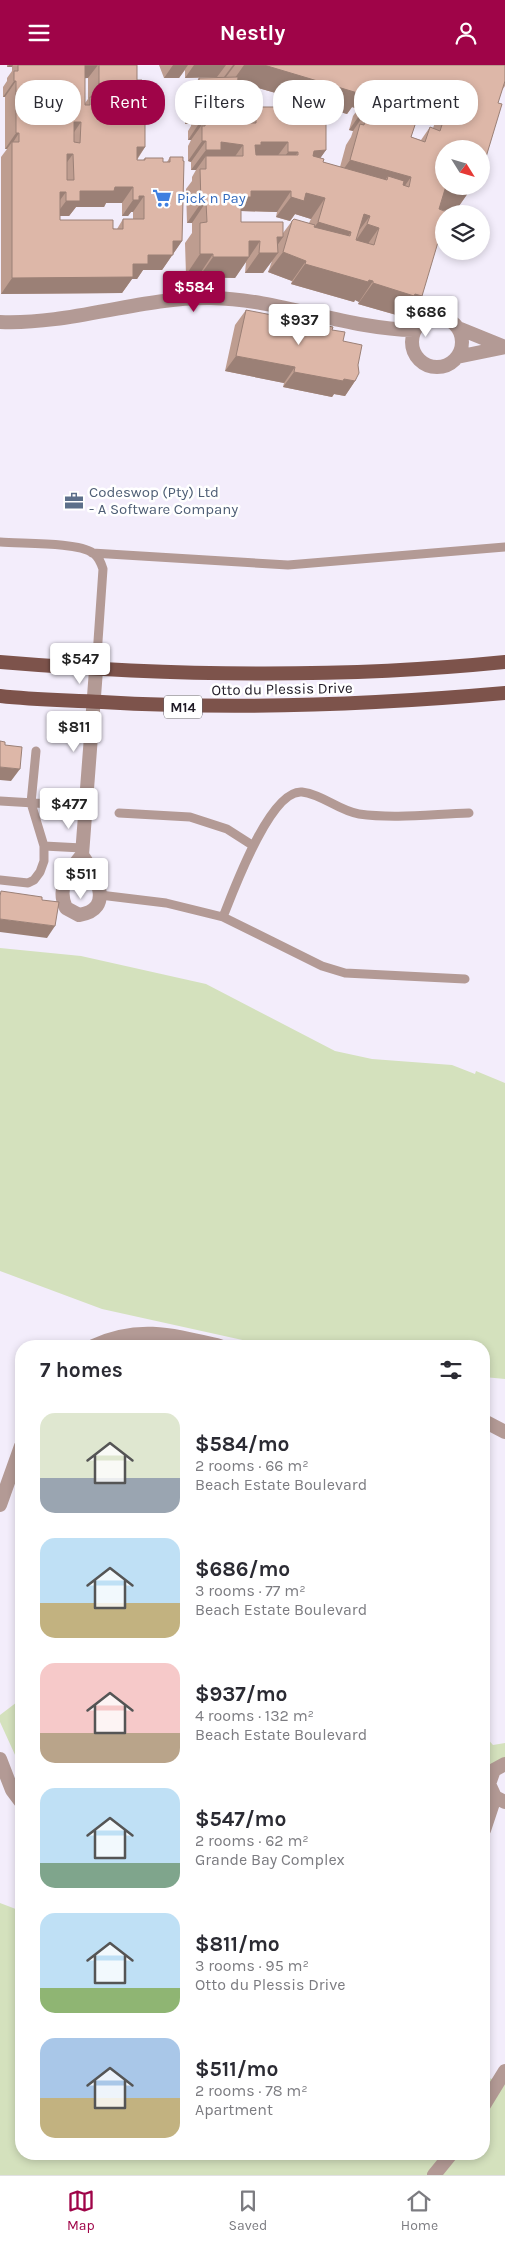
<!DOCTYPE html>
<meta charset="utf-8">
<style>
body{margin:0;font-family:Karla,sans-serif;background:#f7f7f7;color:#2b2b33;height:100vh;display:flex;flex-direction:column;font-size:19px;white-space:nowrap}
*{box-sizing:border-box;margin:0}
p{font-size:16px;color:#7c7c81}
.icon{flex:none;width:28px;height:28px;fill:none;stroke:currentColor;stroke-width:2;stroke-linecap:round;stroke-linejoin:round}
.map{position:relative;flex:1;overflow:hidden}
.drawer{position:absolute;left:15px;top:1275px;width:475px;height:820px;display:flex;flex-direction:column;background:#fff;border-radius:20px;box-shadow:0 2px 8px #0003}
.drawer>*{flex:none}
.banner{position:absolute;left:15px;top:15px;width:475px;height:45px;display:flex;gap:10px}
.needle{width:32px;rotate:127deg}
.buttons{position:absolute;left:435px;top:75px;display:grid;gap:10px}
.buttons a{display:grid;place-items:center;width:55px;height:55px;border-radius:50%;background:#fff;box-shadow:0 2px 8px #0003;font-size:25px}
.price{position:absolute;translate:-50% -42px;padding:0 11px;border-radius:5px;background:#fff;color:#222;font-size:16px;line-height:32px;filter:drop-shadow(0 1px 2px #0008)}
.price::after{content:'';position:absolute;left:50%;top:30px;width:15px;height:11px;margin-left:-8px;background:inherit;clip-path:polygon(0 0,100% 0,50% 100%)}
.price.on{background:#9f0448;color:#fff}
ul{padding:0;list-style:none}
li{display:flex;align-items:center;gap:15px;height:125px;padding:0 25px}
li span{display:grid;place-items:center;flex:none;width:140px;height:100px;border-radius:15px;color:#555}
li>.icon{margin-inline-start:auto}
span .icon{width:60px;height:60px;fill:#fffc;stroke-width:1}
li b{font-size:21px}
h2{display:flex;justify-content:space-between;align-items:center;height:60px;padding:0 25px;font-size:21px}
.chip{padding:0 18px;border-radius:20px;background:#fff;box-shadow:0 2px 8px #0003;font-size:18px;line-height:45px}
.chip.on{background:#9f0448;color:#fff}
header{display:flex;justify-content:space-between;align-items:center;height:65px;padding:0 25px;background:#9f0448;color:#fff;font-size:22px;font-weight:700}
.menu{display:flex;justify-content:space-around;align-items:center;height:70px;border-top:1px solid #e1e1e2;background:#fff;font-size:14px;color:#7c7c81}
.menu a{display:grid;justify-items:center;gap:2px}
.menu .on{color:#9f0448}
.map>svg:first-child{display:block}
</style>
<header><svg class="icon" aria-label="menu" viewBox="0 0 24 24"><path d="M4 6h16M4 12h16M4 18h16"/></svg>Nestly<svg class="icon" aria-label="person" viewBox="0 0 24 24"><circle cx="12" cy="8" r="4"/><path d="M4 21q1-7 8-7t8 7"/></svg></header>
<div class="map">
<svg width="505" height="2110" viewBox="0 0 505 2110">
<rect width="100%" height="100%" fill="#f3edfb"/>
<path fill="#d4e1bd" d="M0,883L81,891L206,919L335,986L372,994L452,1000L475,1009L476,1006L505,1018V1314L484,1312V1281H270L102,1244L0,1206Z
M21,1634V1703L0,1657V1650Z
M484,1670L493,1680L505,1678V1699L492,1715L484,1752Z
M0,1838L21,1846V2089H484V2011L505,2019V2110H0Z"/>
<g fill="none" stroke-linecap="round" stroke-linejoin="round">
<path stroke="#b39a95" stroke-width="9" d="M0,477C21,479 77,477 93,488C99,492 101,498 103,504L96,605
M92,488L288,500L505,482
M0,736L85,741
M119,748L190,752L227,764L252,780
M44,781L82,783
M0,815L28,818L34,815L40,807L44,796V781L31,738L36,686
M100,830L166,838L223,852L322,901L345,908L465,914
M223,852C233,827 270,724 302,727C322,729 339,746 359,749C395,754 433,749 469,748"/>
<path stroke="#b39a95" stroke-width="14" d="M412 277a25 25 0 1 1 50 0a25 25 0 1 1-50 0Z
M0,257C71,260 140,232 211,233C280,234 346,264 414,265
M458,263L505,282
M457,292L505,282
M82,790C69,806 56,822 66,843L79,850C116,844 95,809 82,790L96,605
M93,1281C139,1260 173,1270 220,1281
M484,1356L505,1367
M0,1440L21,1381
M0,1694L12,1725L21,1737
M505,1699L494,1705L489,1719L495,1732L505,1737
M484,1765L495,1732"/>
<path stroke="#b39a95" stroke-width="14" d="M484,2040L505,2006
M434,2110L451,2089"/>
<path stroke="#7d534b" stroke-width="14" d="M0,597C168,611 337,614 505,597
M0,631C34,635 68,635 102,637C238,645 370,640 505,628"/>
</g>
<path fill="#be9d90" fill-rule="evenodd" d="M7,0H137V15L142,20L154,43L144,58L145,82L137,95H143L145,93L163,97H167L170,92L182,176L162,205H143L137,214H132L122,228L1,229V92L7,84H5V32H3V22L7,16V13L12,6V2H7ZM85,13H88V34L85,38ZM106,138H122V151H128L131,147H133V154H123L117,164L60,155V151H69L76,142H104Z
M159,0H505V21L502,25L481,84L468,128L454,148L439,144L422,231L407,251L401,249L400,251L358,239L359,237L355,235L354,237L291,219L292,216L268,207L272,196L263,208H245L246,197L235,213L199,212V210H186L185,178L192,168V158H187L186,124L192,116V112L196,105H191V97L188,96V81L191,75H188V66L191,61V59H185V34L199,13L217,12L185,13V5L179,13H164ZM238,20H248L300,35L292,46L256,42L245,58H237ZM310,38L347,49L352,42L358,44L353,51L349,65L353,66L351,72L346,80L340,102L323,97L320,93L326,85L310,50ZM419,47L437,52L433,63L430,62L421,75L411,72ZM241,146L277,147L276,152L290,156L295,149L311,154L309,158L292,156L283,168L241,157Z
M246,245L271,253L277,255L280,251L299,258L311,261L313,258L332,265L343,276L358,300L355,316L345,331L334,329L332,332L283,322L284,318L225,306L235,260Z"/>
<path fill="#9b8076" d="M9,0H13L12,2H7Z
M84,0H98L88,13L74,14Z
M173,0H188L179,13H164Z
M194,0H226L217,12L185,13Z
M233,0H235L226,12L221,16Z
M244,0H264L364,21L373,24L358,44L352,42L347,49L302,36V32L300,35L248,20H230Z
M14,16H16L5,32H3Z
M420,22L451,32L437,52L409,43L403,52L411,29Z
M242,37L228,58L238,38Z
M199,38H205L191,59H185Z
M142,43H154L143,58L131,59Z
M364,44L367,45L353,66L349,65Z
M202,54H206L191,75H188Z
M74,57H81L70,73Z
M16,68H19L12,79V77L7,84H5Z
M202,76H206L191,97L188,96Z
M221,77L243,80L229,100L206,104V91L196,105H191L206,85Z
M261,77H288L273,97L248,98L255,80Z
M137,82H145L134,98Z
M326,85L312,105L300,106L314,86Z
M288,87H298L284,107H273Z
M67,89H73L62,104Z
M350,95L411,112L397,132L388,111L377,127L336,115Z
M446,121L468,128L454,148L431,142Z
M115,122H133L122,138H106L104,142H76L69,151H55L66,136L80,126Z
M251,126H291L277,147L241,146V132Z
M60,127H66L55,142Z
M306,128L325,133L311,154L295,149L290,156L276,152L291,132Z
M139,131H144L133,147H131L128,151H122L133,135Z
M206,137L192,158H187L201,138Z
M364,149L370,151L355,171L351,167L337,188L304,178L318,157Z
M367,159L379,163L365,183L353,180Z
M277,172H283L272,188H278L263,208H245L259,188Z
M173,176H182L162,205H143L137,214H132L122,228L1,229L12,213L133,199L148,190Z
M249,176H260L235,213L199,212L213,192Z
M283,187L306,196L292,216L268,207Z
M200,189H213L199,210H186Z
M305,199L373,216L359,237L355,235L354,237L291,219Z
M373,218L422,231L407,251L401,249L400,251L358,239Z
M236,291L295,302L284,318L225,306Z
M294,307L344,314L355,316L345,331L334,329L332,332L283,322Z
M0,702L20,704L11,716L0,715Z
M0,854L55,861L47,873L0,867Z"/>
<path fill="#ddb7a8" stroke="#9b8076" fill-rule="evenodd" d="M18,0H85V40H90V32H99V0H137V15H142V20H154V43H142V58H145V82H137V95H145V93H163V97H170V92H183V96H184L182,176H173V190H148V199H133V212L12,213V77H19V68H16V16H14V6H18ZM74,57H81L80,78L74,77ZM67,89H73L74,115H67ZM115,122H133V135H139V131H144V154H123V164H113V155H60V127H66V136H80V126H114Z
M264,0H505V16L498,38L502,39L483,102H481V84H444V121H470L468,128L446,121L439,144L447,147L446,149H444V157L422,231L415,229L414,231L373,218V216L369,215L368,217L305,199L306,196L283,187L292,156L294,154L315,160L314,162L350,171L351,167L318,157L325,133L306,128L304,136L291,132V126H251V132H241V157H283V172H277L278,188H259L260,176H249V192H213V189H200V158L207,157L206,137L201,138L200,104H206V91H243V80L221,77V85H206V76H202V61H205L206,54H202V45H205V38H199V13L238,12L237,26H242V37L238,38L237,58H256V42H291V46H303L302,32H310V50L326,49V85L314,86L313,91L324,94L323,97L387,115L388,111L404,116L403,120L409,122L411,112L350,95L360,59L364,60L367,45L364,44L368,31L371,32L373,24L364,21L361,29ZM420,22L451,32L440,66L430,62L425,77L411,72L420,45L407,42L411,29L417,31ZM261,77H288V87H298V90H256L255,80H261ZM364,149L370,151L367,159L379,163L374,180L356,175Z
M246,245L272,250L271,253L279,255L280,251L288,250L299,255V258L312,261L313,258L333,262L332,265L345,267L343,276L362,280L358,300L359,308L355,316L344,314L343,316L294,307L295,302L236,291Z
M0,676L5,677V680L22,682L20,704L0,702Z
M1,826L42,832V835L59,837L55,861L0,854V831Z"/>
<defs>
<g id="supermarket-bare" transform="scale(1.5)"><path d="M-6-5.5h2.5l.6 2H6L4.5 2H-2.5L-4.4-4H-6ZM-1.5 3.2a1.3 1.3 0 1 0 .1 0ZM3 3.2a1.3 1.3 0 1 0 .1 0Z" fill="#3f7fe0" stroke="#fff" stroke-width="2.5" paint-order="stroke"/></g>
<g id="office-bare" transform="scale(1.5)"><path d="M-6-3h4V-5.5h4V-3h4V5H-6ZM-1-4.5V-3h2v-1.5ZM-6 0V1H6V0Z" fill="#5c6f8a" stroke="#fff" stroke-width="2.5" paint-order="stroke"/></g>
</defs>
<g fill-rule="evenodd">
<use href="#supermarket-bare" x="162" y="133"/>
<use href="#office-bare" x="74" y="436"/>
</g>
<g text-anchor="middle" stroke-width="5" stroke-linejoin="round" paint-order="stroke">
<rect fill="#fff" stroke="#625e66" stroke-width="1" x="164" y="630.5" width="38" height="23" rx="4"/>
<g font-size="14" font-weight="bold" fill="#1e1925">
<text x="183" y="647">M14</text>
</g>
<g font-size="15" fill="#366cbe" stroke="#fff" text-anchor="start">
<text x="177" y="138">Pick n Pay</text>
</g>
<g font-size="15" fill="#4e5e75" stroke="#fff" text-anchor="start">
<text x="89" y="432">Codeswop (Pty) Ltd<tspan x="89" dy="17">- A Software Company</tspan></text>
</g>
<g font-size="15" fill="#1e1925" stroke="#fff">
<text transform="translate(282 624) rotate(-1)" y="5">Otto du Plessis Drive</text>
</g>
</g>
</svg>
<div class="buttons">
<a><svg class="needle" viewBox="-14 -14 28 28"><path d="M0-13l5 13h-10z" fill="#e53935"/><path d="M0 13l5-13h-10z" fill="#7c7c81"/></svg></a>
<a><svg class="icon" aria-label="layers" viewBox="0 0 24 24"><path d="M12 4l9 5-9 5-9-5zM3 14l9 5 9-5"/></svg></a>
</div>
<b class="price on" style="left:194px;top:248px">$584</b>
<b class="price" style="left:426px;top:273px">$686</b>
<b class="price" style="left:299px;top:281px">$937</b>
<b class="price" style="left:80px;top:620px">$547</b>
<b class="price" style="left:74px;top:688px">$811</b>
<b class="price" style="left:69px;top:765px">$477</b>
<b class="price" style="left:81px;top:835px">$511</b>
<div class="banner">
<a class="chip">Buy</a>
<a class="chip on">Rent</a>
<a class="chip">Filters</a>
<a class="chip">New</a>
<a class="chip">Apartment</a>
</div>
<section class="drawer">
<h2>7 homes<svg class="icon" aria-label="filters" viewBox="0 0 24 24"><path d="M4 7h16M4 17h16"/><circle cx="9" cy="7" r="2"/><circle cx="15" cy="17" r="2"/></svg></h2>
<ul>
<li><span style="background:linear-gradient(#dfe7d0 65%,#9aa5b1 0)"><svg class="icon" aria-label="home" viewBox="0 0 24 24"><path d="M3 11l9-7 9 7M6 9v11h12V9"/></svg></span><div><b>$584/mo</b><p>2 rooms · 66 m²</p><p>Beach Estate Boulevard</p></div></li>
<li><span style="background:linear-gradient(#bfe0f5 65%,#c2b280 0)"><svg class="icon" aria-label="home" viewBox="0 0 24 24"><path d="M3 11l9-7 9 7M6 9v11h12V9"/></svg></span><div><b>$686/mo</b><p>3 rooms · 77 m²</p><p>Beach Estate Boulevard</p></div></li>
<li><span style="background:linear-gradient(#f6c9c9 70%,#b9a48a 0)"><svg class="icon" aria-label="home" viewBox="0 0 24 24"><path d="M3 11l9-7 9 7M6 9v11h12V9"/></svg></span><div><b>$937/mo</b><p>4 rooms · 132 m²</p><p>Beach Estate Boulevard</p></div></li>
<li><span style="background:linear-gradient(#bfe0f5 75%,#7fa58c 0)"><svg class="icon" aria-label="home" viewBox="0 0 24 24"><path d="M3 11l9-7 9 7M6 9v11h12V9"/></svg></span><div><b>$547/mo</b><p>2 rooms · 62 m²</p><p>Grande Bay Complex</p></div></li>
<li><span style="background:linear-gradient(#bfe0f5 75%,#8fb573 0)"><svg class="icon" aria-label="home" viewBox="0 0 24 24"><path d="M3 11l9-7 9 7M6 9v11h12V9"/></svg></span><div><b>$811/mo</b><p>3 rooms · 95 m²</p><p>Otto du Plessis Drive</p></div></li>
<li><span style="background:linear-gradient(#a9c7e8 60%,#c2b280 0)"><svg class="icon" aria-label="home" viewBox="0 0 24 24"><path d="M3 11l9-7 9 7M6 9v11h12V9"/></svg></span><div><b>$511/mo</b><p>2 rooms · 78 m²</p><p>Apartment</p></div></li>
</ul>
</section>
</div>
<nav class="menu">
<a class="on"><svg class="icon" aria-label="map" viewBox="0 0 24 24"><path d="M3 6l6-2 6 2 6-2v14l-6 2-6-2-6 2zM9 4v14M15 6v14"/></svg>Map</a>
<a><svg class="icon" aria-label="saved" viewBox="0 0 24 24"><path d="M7 4h10v16l-5-4-5 4z"/></svg>Saved</a>
<a><svg class="icon" aria-label="home" viewBox="0 0 24 24"><path d="M3 11l9-7 9 7M6 9v11h12V9"/></svg>Home</a>
</nav>
